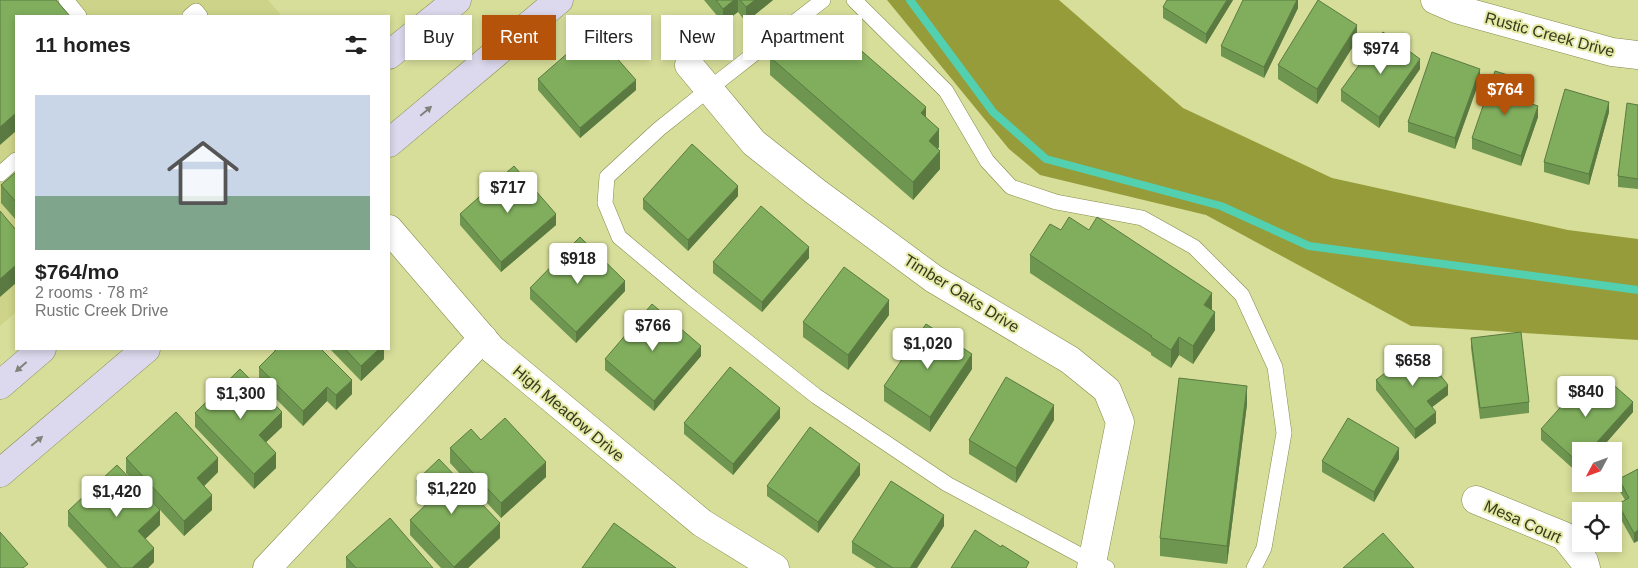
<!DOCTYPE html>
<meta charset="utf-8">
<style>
body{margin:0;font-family:Arial,sans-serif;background:#f6f6f6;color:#222;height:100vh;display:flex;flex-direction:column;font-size:19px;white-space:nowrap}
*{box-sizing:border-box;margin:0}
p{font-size:16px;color:#767676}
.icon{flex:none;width:28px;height:28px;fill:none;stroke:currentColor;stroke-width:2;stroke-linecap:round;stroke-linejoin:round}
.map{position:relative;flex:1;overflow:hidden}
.details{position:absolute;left:15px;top:15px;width:375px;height:335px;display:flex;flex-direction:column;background:#fff;border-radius:0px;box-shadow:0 2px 8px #0003}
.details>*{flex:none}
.top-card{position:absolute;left:405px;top:15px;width:475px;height:45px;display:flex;gap:10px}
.needle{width:32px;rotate:229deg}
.tools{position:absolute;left:1572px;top:442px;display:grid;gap:10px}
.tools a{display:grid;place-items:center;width:50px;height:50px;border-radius:0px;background:#fff;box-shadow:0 2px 8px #0003;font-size:25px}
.price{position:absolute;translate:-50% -42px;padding:0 11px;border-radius:5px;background:#fff;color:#222;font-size:16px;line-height:32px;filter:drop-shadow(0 1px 2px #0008)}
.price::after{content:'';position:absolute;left:50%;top:30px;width:15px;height:11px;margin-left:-8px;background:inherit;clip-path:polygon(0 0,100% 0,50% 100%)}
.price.active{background:#b45309;color:#fff}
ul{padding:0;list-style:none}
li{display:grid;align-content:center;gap:10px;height:265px;padding:0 20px}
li+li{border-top:1px solid #e0e0e0}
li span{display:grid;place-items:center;height:155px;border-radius:0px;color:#555}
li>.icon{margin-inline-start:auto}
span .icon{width:90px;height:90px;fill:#fffc;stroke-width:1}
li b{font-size:21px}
h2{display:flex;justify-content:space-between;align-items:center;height:60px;padding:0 20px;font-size:21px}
.chip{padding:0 18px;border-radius:0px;background:#fff;box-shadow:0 2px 8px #0003;font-size:18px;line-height:45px}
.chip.active{background:#b45309;color:#fff}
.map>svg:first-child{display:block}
</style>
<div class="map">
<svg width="1638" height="568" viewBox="0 0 1638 568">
<rect width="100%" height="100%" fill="#d7de9a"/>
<path fill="#cdd489" d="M0,0H268L282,16H16V312L0,326Z"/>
<path fill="#959c39" d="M887,0H1059L1183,108L1332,178L1568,230L1638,239V340L1411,326L1206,215L1040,175L1009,149Z"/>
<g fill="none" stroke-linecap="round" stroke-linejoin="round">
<path stroke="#52d0af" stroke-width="8" d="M910,0L993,112L1046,159L1221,206L1309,246L1638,290"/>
<g stroke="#848a49" stroke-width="16">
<path id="service" d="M66,0L79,16
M823,0L709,89L659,129L607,177L605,203L619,237L692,298L816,396L947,484L1093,562L1107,568
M854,0L946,91L987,161L1011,187L1056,202L1142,218L1194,247L1242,295L1275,367L1284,433L1264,548L1254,568
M190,16L196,11L200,16
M0,174L16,160"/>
</g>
<g stroke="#848a49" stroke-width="29">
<path id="minor" d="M1435,0L1456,9L1612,52L1638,55
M689,65L754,143L816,192L934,279L1070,360L1107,390L1120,422L1091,568
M1476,500L1564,536L1584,561L1586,568
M267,568L483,338"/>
</g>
<g stroke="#848a49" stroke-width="29">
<path id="tertiary" d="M389,229L492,349L702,523L775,568"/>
</g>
<g stroke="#848a49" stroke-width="29">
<path id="secondary" d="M389,55L457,0
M389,143L559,0
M0,385L42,349
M0,473L146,349"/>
</g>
<use href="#service" stroke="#fff" stroke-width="15"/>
<use href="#minor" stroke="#fff" stroke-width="28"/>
<use href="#tertiary" stroke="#fff" stroke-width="28"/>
<use href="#secondary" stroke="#dcd8ed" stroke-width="28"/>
</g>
<path fill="#6e9650" d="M704,0H773L746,22L738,12L723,23Z
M1233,0L1206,44L1163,18V7Z
M1298,0V8L1264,78L1221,56V46Z
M807,34L836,39L926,117L939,147L938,149L940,169L913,200L770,75V57Z
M1357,40L1317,104L1278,79V65Z
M1420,69L1379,128L1341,101V90Z
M538,79L636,90L580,138L538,90Z
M1480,79L1455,149L1408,132V122Z
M1524,91L1520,100L1538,117L1521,166L1472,149V138Z
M1638,105V189L1618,187V176Z
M1609,112L1589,185L1544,172V162Z
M16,172V220L1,203V185Z
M738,196L688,251L643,209V199Z
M460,214L556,225L501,272L460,225Z
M1030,255L1212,310L1215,330L1193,364L1179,355L1171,368L1151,355V353L1030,273Z
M809,258L762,312L713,273V262Z
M530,288L625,291L576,343L530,299Z
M889,315L848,370L803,337V322Z
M1471,338L1529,402V413L1480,419L1471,348Z
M273,349H321L352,394L336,410L327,401L303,426L259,382V367L275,351Z
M330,349H384V359L361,381Z
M701,356L654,411L605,370V359Z
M972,369L930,432L884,401V386Z
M1376,380L1448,395L1432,407L1436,423L1415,439L1376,390Z
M1597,393L1633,412L1599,451H1581V471L1579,474L1541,440V429Z
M1247,404L1227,564L1160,556V538Z
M195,413L282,427L266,442L276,468L254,489L195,427Z
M780,418L733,475L684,434V423Z
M1054,420L1016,483L969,454V440Z
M450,448L546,477L501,518L450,463Z
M126,458L218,472L204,486L212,510L184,536L126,473Z
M1399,459L1374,502L1322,472V461Z
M1638,469L1634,543L1618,514V504L1625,500L1619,490V479Z
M860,475L818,533L767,496V486Z
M416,481L500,538L468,568H441L410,535V520L426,505L416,495Z
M68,511L160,525L145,539L154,562L148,568H107L68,526Z
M944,526L917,568H876L852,553V542Z
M346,557L433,568H346Z"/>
<path fill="#5a7a41" d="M734,0H738V12L723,23V9Z
M755,0H773L746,22V7Z
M1227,0H1233L1206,44V34Z
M1297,0H1298V8L1264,78V67Z
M1357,25V40L1317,104V89Z
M1420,59V69L1379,128V117Z
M1480,69V79L1455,149V138Z
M636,80V90L580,138V128Z
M1524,80V91L1517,110V99Z
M1609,102V112L1589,185V174Z
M1538,106V117L1521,166V156Z
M926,107V125L921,113Z
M16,113V131L0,145V127Z
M939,129V147L929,159V141Z
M940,151V169L913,200V182Z
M738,186V196L688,251V240Z
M556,214V225L501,272V262Z
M809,247V258L762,312V302Z
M16,265V283L0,297V279Z
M625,281V291L576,343V332Z
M1212,293V311L1204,305Z
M889,300V315L848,370V355Z
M390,304V319L389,320V306Z
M1215,312V330L1193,364V346Z
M1179,337V355L1171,368V350Z
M701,346V356L654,411V401Z
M379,349H384V359L361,381V366Z
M972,354V369L930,432V417Z
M352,380V394L336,410V395Z
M1448,385V395L1427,411V401Z
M1247,386V404L1227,564V546Z
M327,387V401L303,426V411Z
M1633,402V412L1599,451H1589Z
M1054,405V420L1016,483V468Z
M780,408V418L733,475V464Z
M282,412V427L259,449V435Z
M1436,412V423L1415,439V429Z
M1399,448V459L1374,502V492Z
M276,453V468L254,489V474Z
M218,458V472L197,493V478Z
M1581,460V471L1579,474V463Z
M546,462V477L501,518V503Z
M860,464V475L818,533V522Z
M212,495V510L184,536V521Z
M160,510V525L138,546V531Z
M944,515V526L917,568H910Z
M500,523V538L468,568H454V567Z
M1638,530V541L1634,543V533Z
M154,548V562L148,568H132Z"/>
<path fill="#80ae5d" stroke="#5a7a41" d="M0,0H56L70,16H16V113L0,127Z
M716,0H734L723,9Z
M740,0H755L746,7Z
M1167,0H1227L1206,34L1163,7Z
M1243,0H1297L1264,67L1221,46Z
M1318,0L1357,25L1317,89L1278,65Z
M817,22L836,39L841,33L926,107L921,113L939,129L929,141L940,151L913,182L770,57L797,26L807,34Z
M593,31L636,80L580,128L538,79Z
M1383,32L1420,59L1379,117L1341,90Z
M1432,52L1480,69L1455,138L1408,122Z
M1495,71L1524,80L1517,99L1538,106L1521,156L1472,138Z
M1565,89L1609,102L1589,174L1544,162Z
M1627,103L1638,105V179L1618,176Z
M692,144L738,186L688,240L643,199Z
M514,166L556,214L501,262L460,214Z
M16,172V202L1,185Z
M761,206L809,247L762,302L713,262Z
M0,211L16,230V265L0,279Z
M1069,217L1089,230L1097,217L1212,293L1204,305L1215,312L1193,346L1179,337L1171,350L1151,337L1152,336L1030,255L1050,224L1061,230Z
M580,237L625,281L576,332L530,288Z
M844,267L889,300L848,355L803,322Z
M652,304L701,346L654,401L605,359Z
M926,324L972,354L930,417L884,386Z
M1521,332L1529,402L1480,408L1471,338Z
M1418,347L1448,385L1427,401L1436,412L1415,429L1376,380Z
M277,349H321L352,380L336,395L327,387L303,411L259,367Z
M345,349H379L361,366Z
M730,367L780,408L733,464L684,423Z
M240,369L282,412L259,435L276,453L254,474L195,413Z
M1006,377L1054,405L1016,468L969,440Z
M1179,378L1247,386L1227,546L1160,538Z
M1608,380L1633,402L1589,451H1581V460L1579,463L1541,429L1584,381L1597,393Z
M176,412L218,458L197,478L212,495L184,521L126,458Z
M505,418L546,462L501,503L450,448L471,429L481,440Z
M1348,418L1399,448L1374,492L1322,461Z
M810,427L860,464L818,522L767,486Z
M439,459L500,523L454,567L410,520L433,498L416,481Z
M117,465L160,510L138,531L154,548L132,568H121L68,511Z
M1638,469V530L1634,533L1618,504L1629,498L1619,479Z
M891,481L944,515L910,568H893L852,542Z
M390,518L433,568H356L346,557Z
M614,523L676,568H582Z
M975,530L1001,547L1002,545L1029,562L1026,568H951Z
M0,532L28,564L23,568H0Z
M1383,533L1414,568H1343Z"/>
<defs><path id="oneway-solid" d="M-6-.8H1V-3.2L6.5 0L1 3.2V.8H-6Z" transform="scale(1.25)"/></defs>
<g fill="#82817c">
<use href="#oneway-solid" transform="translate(426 111) rotate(-40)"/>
<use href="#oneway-solid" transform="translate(21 367) rotate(139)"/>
<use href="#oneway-solid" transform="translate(37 441) rotate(-40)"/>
</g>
<g text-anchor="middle" stroke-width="4" stroke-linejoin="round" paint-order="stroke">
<g font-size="16" fill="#383a1f" stroke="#e5eba7">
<text transform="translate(1550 34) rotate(15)" y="6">Rustic Creek Drive</text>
<text transform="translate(962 293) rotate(32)" y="6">Timber Oaks Drive</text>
<text transform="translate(569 413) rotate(40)" y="6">High Meadow Drive</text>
<text transform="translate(1523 521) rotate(24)" y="6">Mesa Court</text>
</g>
</g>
</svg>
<div class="tools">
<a><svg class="needle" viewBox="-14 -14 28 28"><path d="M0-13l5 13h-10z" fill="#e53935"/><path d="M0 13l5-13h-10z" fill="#767676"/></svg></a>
<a><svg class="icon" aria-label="locate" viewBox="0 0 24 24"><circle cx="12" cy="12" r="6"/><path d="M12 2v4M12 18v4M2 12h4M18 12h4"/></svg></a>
</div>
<b class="price" style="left:1381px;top:75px">$974</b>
<b class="price active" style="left:1505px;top:116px">$764</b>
<b class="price" style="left:508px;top:214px">$717</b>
<b class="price" style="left:578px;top:285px">$918</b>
<b class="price" style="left:653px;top:352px">$766</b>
<b class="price" style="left:928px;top:370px">$1,020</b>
<b class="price" style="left:1413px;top:387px">$658</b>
<b class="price" style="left:1586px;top:418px">$840</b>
<b class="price" style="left:241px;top:420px">$1,300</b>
<b class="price" style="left:452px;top:515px">$1,220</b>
<b class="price" style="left:117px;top:518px">$1,420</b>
<div class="top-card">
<a class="chip">Buy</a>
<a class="chip active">Rent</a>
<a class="chip">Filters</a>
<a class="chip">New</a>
<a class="chip">Apartment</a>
</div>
<section class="details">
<h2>11 homes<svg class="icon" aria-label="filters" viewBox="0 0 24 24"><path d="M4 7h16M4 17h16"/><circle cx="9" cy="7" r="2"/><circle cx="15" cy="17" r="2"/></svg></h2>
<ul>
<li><span style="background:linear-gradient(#c9d6e8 65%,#7fa58c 0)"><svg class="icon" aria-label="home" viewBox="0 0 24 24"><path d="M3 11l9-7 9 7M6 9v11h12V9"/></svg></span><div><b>$764/mo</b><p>2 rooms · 78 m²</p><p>Rustic Creek Drive</p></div></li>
</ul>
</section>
</div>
